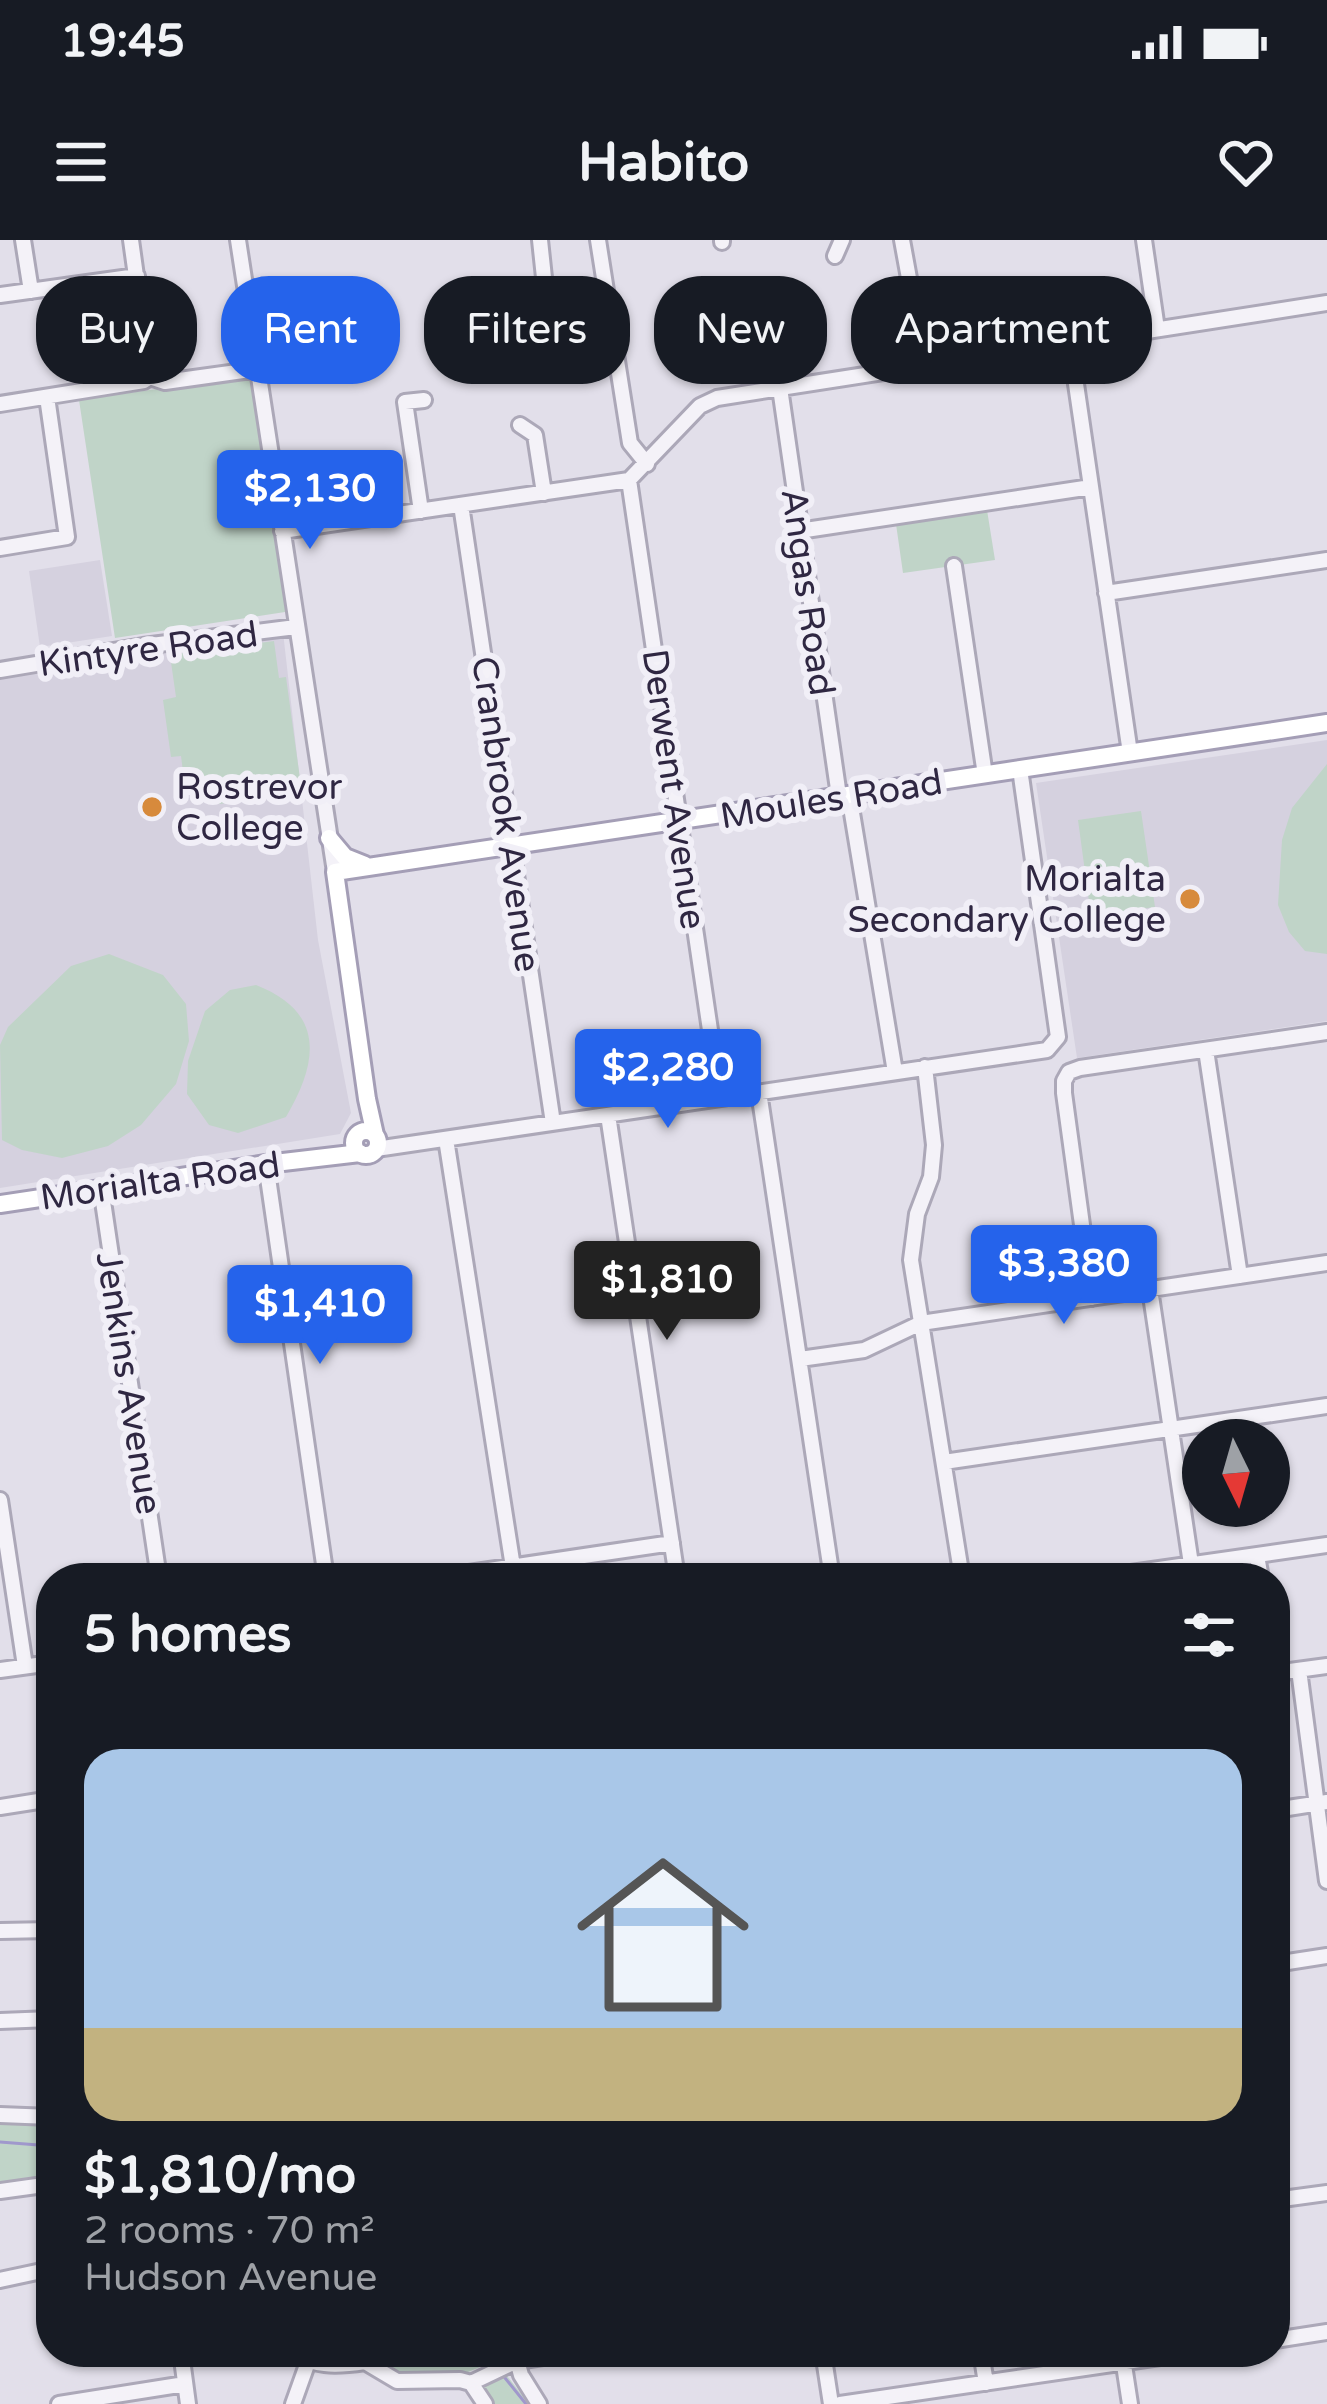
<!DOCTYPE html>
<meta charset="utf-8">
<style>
body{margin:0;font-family:"Varela Round",sans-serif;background:#20242c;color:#f1f3f6;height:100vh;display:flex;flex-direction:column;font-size:45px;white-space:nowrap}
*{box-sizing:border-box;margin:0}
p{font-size:39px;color:#9ea1a6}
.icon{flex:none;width:66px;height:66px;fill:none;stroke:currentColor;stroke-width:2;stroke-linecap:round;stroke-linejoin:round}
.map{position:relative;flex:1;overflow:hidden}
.details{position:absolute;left:36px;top:1323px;width:1254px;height:804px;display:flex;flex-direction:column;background:#171b24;border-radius:48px;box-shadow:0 3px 9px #0004}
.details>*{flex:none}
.top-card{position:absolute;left:36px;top:36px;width:1257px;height:108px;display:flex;gap:24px}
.needle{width:78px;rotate:175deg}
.fabs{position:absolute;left:1182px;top:1179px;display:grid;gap:24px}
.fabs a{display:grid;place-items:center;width:108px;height:108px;border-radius:50%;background:#171b24;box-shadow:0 3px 9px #0004;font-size:60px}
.price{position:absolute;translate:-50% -102px;padding:0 27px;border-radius:12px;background:#2563eb;color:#fff;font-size:39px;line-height:78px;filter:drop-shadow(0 3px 6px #0008)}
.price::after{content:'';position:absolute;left:50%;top:72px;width:36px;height:27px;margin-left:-18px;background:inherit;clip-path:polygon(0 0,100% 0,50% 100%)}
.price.selected{background:#222;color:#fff}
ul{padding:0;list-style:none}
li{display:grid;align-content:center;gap:24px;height:636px;padding:0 48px}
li+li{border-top:3px solid #363941}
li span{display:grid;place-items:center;height:372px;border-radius:36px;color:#555}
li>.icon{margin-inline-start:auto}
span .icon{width:216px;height:216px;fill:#fffc;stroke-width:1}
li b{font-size:51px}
h2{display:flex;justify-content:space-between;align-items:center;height:144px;padding:0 48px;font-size:51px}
.tag{padding:0 42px;border-radius:48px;background:#171b24;box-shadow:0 3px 9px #0004;font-size:42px;line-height:108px}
.tag.selected{background:#2563eb;color:#fff}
.status{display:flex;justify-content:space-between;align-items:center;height:84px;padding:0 60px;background:#171b24;direction:ltr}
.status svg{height:33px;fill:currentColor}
header{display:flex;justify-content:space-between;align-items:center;height:156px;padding:0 48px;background:#171b24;font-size:54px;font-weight:700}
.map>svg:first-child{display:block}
</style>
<div class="status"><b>19:45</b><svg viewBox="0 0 49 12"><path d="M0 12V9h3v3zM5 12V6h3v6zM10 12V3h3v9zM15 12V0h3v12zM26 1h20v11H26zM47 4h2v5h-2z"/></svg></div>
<header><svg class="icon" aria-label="menu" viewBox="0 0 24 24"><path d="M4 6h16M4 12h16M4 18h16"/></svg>Habito<svg class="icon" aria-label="heart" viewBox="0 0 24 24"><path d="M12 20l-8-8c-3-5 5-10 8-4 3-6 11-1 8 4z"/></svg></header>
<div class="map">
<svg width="1327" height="2164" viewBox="0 0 1327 2164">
<rect width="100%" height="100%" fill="#e2dfea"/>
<path fill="#d5d1df" d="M100,320L112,396L40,407L29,331Z
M283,392L318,700L351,873L340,894L0,948V434L66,432Z
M1327,500V781L1077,818L1036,543Z"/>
<path fill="#c0d4c8" d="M249,136L255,142L288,369L285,372L115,398L79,160Z
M987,270L995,320L903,333L896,284Z
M274,401L279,438L286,437L302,553L219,564L217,551L186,555L181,516L171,517L163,460L176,457L170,415Z
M1327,524V714L1305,711L1289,692L1278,665L1282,600L1292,568Z
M1141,571L1155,667L1091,676L1078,580Z
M109,714L163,735L186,764L189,801L176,844L141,885L108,906L62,918L22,910L2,900L0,805L8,787L71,726Z
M256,745C325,772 319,821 286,877L238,893L209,885L187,854L188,821L205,771L230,750Z
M0,1877H51V1938L0,1944Z
M339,2112H492L499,2119L461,2135L410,2137L392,2132L366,2116L340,2120Z
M504,2132L529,2164H489L479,2143Z"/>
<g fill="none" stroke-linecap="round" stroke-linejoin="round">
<path stroke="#a098cc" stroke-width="3" d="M0,1902L51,1906
M472,2112L485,2115L495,2126
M501,2133L526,2164"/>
<g stroke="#aca8b8" stroke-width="20">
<path id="minor" d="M23,0L31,51
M238,0L335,632
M598,0L630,203L647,224
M722,0V2
M902,0L917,82
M1144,0L1157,89
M835,16L842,0
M528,50L545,47L540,0
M0,55L137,36
M1070,103L1130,513
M150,137L165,142L258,129
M780,148L839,556
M0,164L144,141L150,137L131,0
M520,185L535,195L544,253
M629,240L720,858
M461,265L553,883
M421,271L405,162L424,160
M282,291L629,240L700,166L717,158L1327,63
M799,291L1091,247
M0,308L67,297L47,157
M954,326L985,535
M1106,353L1327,320
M0,430L143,406L296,387
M849,555L895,832
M1206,810L1240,1036
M925,827L934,905L931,937L917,974L911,1020L962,1338
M759,852L832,1338
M608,875L677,1338
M446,899L513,1327
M376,909L1047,810L1058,797L1020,529
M266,924L326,1338
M101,948L159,1338
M1150,1049L1191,1324
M1092,1058L1064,853V841L1069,832L1080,828L1327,792
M800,1119L864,1110L921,1083L1327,1023
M944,1222L1327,1166
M0,1260L25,1426
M1257,1316L1261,1338
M435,1338L672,1303
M1096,1338L1327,1305
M0,1430L51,1423
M1299,1430L1327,1641
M1275,1433L1327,1426
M0,1567L51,1559
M1275,1570L1327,1562
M0,1691L51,1690
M1275,1724L1327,1716
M0,1781L51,1779
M0,1875L51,1877
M0,1951L51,1944
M1275,1960L1327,1953
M0,2040L51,2029
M1275,2100L1327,2092
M181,2112L188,2164
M286,2112C317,2126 332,2127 365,2122L397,2141L460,2140L471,2143L517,2121L574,2112
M823,2112L831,2164
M981,2112L986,2143
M1122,2112L1130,2164
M517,2121L521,2135L539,2164
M471,2143L485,2164
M59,2164L185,2144
M293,2164L308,2122
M840,2164L1194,2112"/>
</g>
<g stroke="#a49eb6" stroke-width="22">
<path id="major" d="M329,598L345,617L365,625
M354 903a12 12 0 1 1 24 0a12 12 0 1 1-24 0Z
M375,895L367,859L335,632L1327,483
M0,964L266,924L360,913"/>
</g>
<use href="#minor" stroke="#f4f2f8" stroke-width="14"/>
<use href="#major" stroke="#fff" stroke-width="16"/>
</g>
<g fill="#d78a3c" stroke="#f1eff7" stroke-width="4.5">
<circle cx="152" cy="567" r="12"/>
<circle cx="1190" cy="659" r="12"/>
</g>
<g text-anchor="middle" stroke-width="12" stroke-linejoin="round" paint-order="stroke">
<g font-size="36" fill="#2f2742" stroke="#f1eff7">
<text transform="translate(809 352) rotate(82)" y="13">Angas Road</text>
<text transform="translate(148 408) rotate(-8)" y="13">Kintyre Road</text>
<text transform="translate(675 549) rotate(82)" y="13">Derwent Avenue</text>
<text transform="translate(831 558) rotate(-9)" y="13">Moules Road</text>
<text transform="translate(507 574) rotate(82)" y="13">Cranbrook Avenue</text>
<text transform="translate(160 940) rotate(-8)" y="13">Morialta Road</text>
<text transform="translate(130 1143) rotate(81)" y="13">Jenkins Avenue</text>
</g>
<g font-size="36" fill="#2f2742" stroke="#f1eff7" text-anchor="start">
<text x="176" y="559">Rostrevor<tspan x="176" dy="41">College</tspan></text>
<text x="1166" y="651" text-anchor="end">Morialta<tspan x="1166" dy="41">Secondary College</tspan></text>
</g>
</g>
</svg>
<div class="fabs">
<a><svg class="needle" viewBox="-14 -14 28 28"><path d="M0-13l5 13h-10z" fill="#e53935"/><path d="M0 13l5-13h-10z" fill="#9ea1a6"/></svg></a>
</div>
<b class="price" style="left:310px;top:312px">$2,130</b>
<b class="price" style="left:668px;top:891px">$2,280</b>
<b class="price" style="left:1064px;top:1087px">$3,380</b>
<b class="price selected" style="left:667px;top:1103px">$1,810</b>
<b class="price" style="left:320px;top:1127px">$1,410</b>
<div class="top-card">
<a class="tag">Buy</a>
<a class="tag selected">Rent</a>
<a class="tag">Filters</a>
<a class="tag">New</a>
<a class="tag">Apartment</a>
</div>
<section class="details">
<h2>5 homes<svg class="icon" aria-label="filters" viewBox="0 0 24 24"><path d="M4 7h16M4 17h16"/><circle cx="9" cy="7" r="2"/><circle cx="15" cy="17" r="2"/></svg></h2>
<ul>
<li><span style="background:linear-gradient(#a9c7e8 75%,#c2b280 0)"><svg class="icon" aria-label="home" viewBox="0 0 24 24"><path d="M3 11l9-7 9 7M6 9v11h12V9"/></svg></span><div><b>$1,810/mo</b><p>2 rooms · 70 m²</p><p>Hudson Avenue</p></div></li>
</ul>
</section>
</div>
